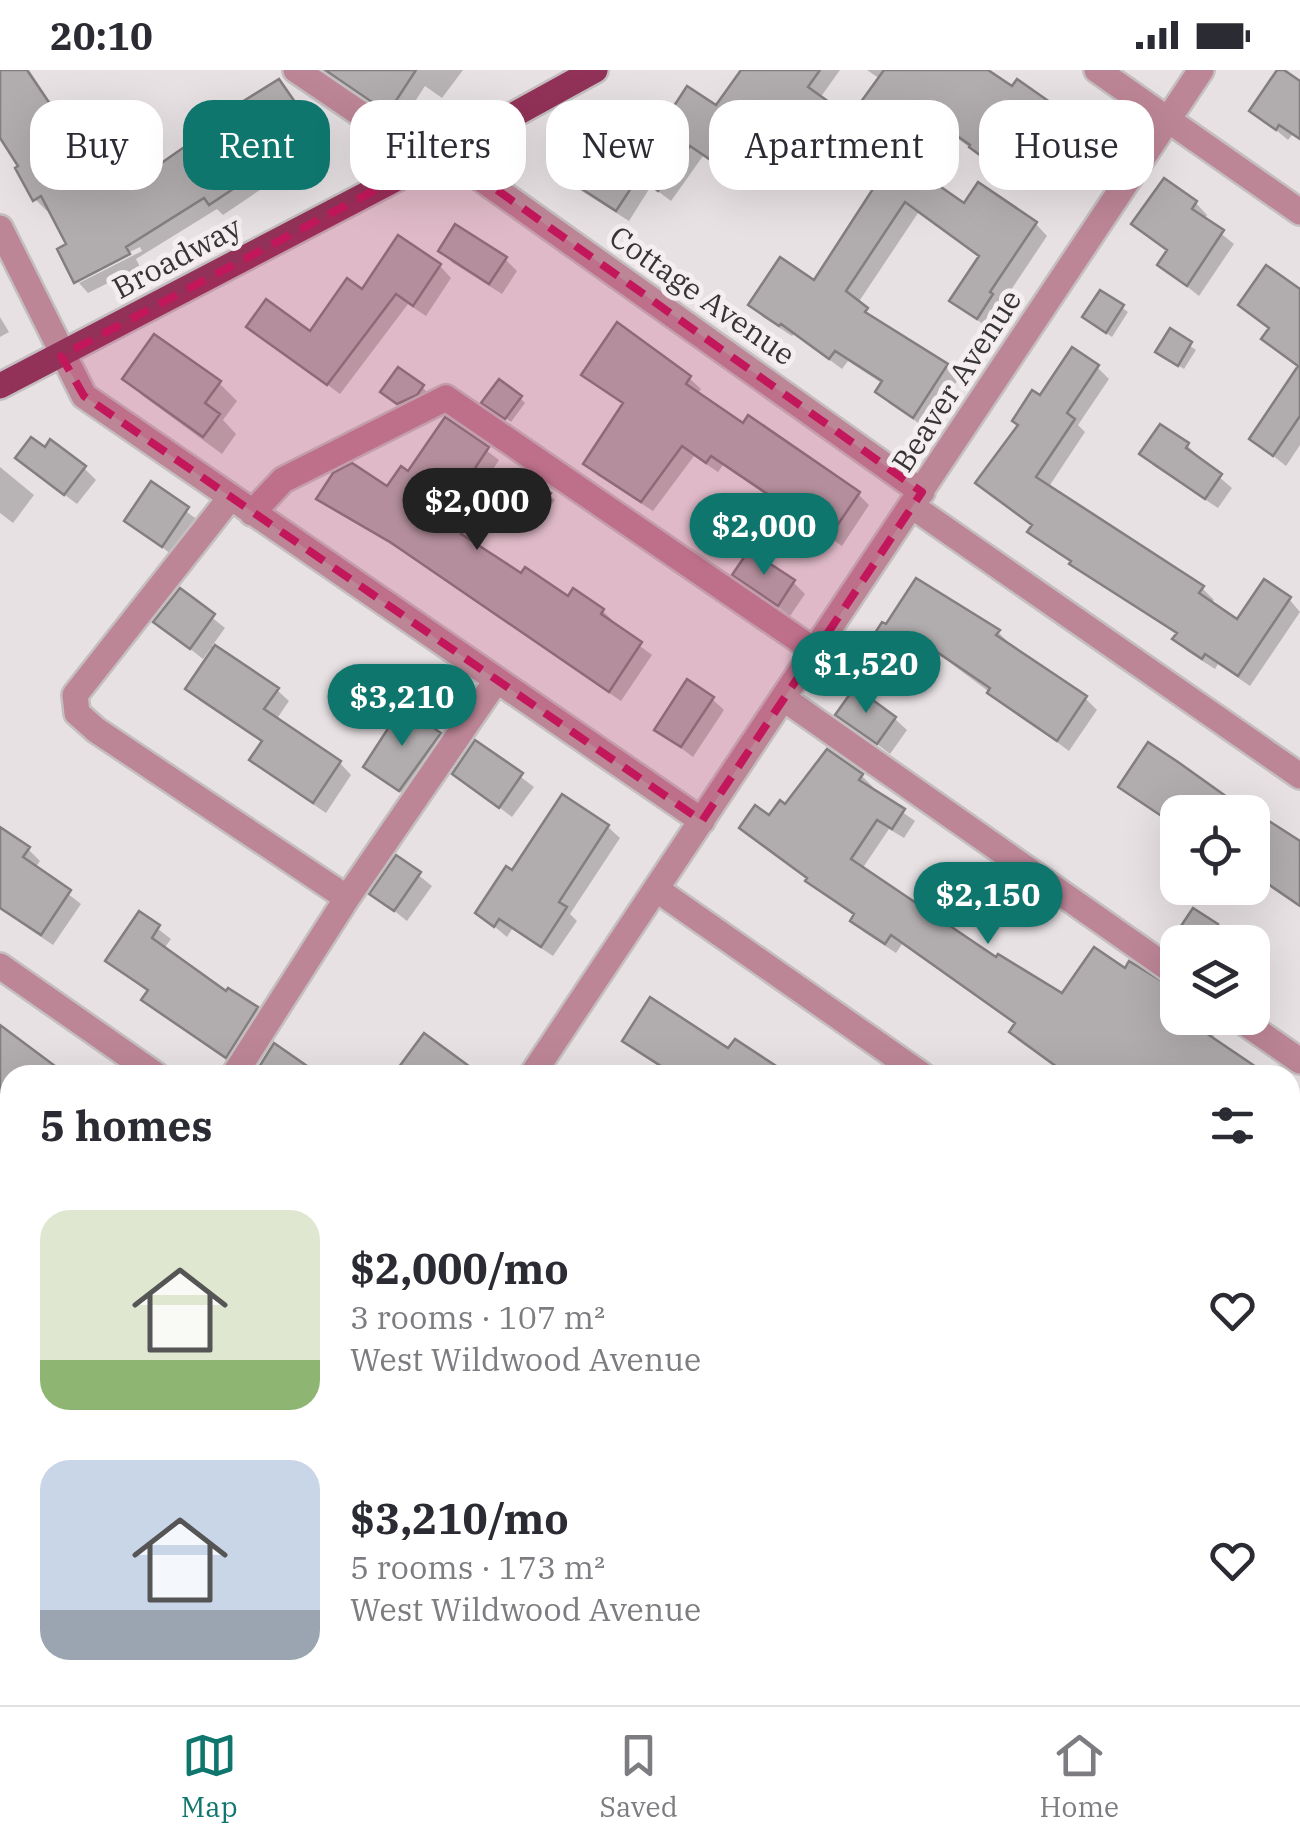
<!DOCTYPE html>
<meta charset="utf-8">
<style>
body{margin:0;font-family:"IBM Plex Serif",serif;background:#f2f2f3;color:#2b2b33;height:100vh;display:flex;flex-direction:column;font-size:38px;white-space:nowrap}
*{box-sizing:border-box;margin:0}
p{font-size:32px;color:#7c7c81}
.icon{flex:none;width:55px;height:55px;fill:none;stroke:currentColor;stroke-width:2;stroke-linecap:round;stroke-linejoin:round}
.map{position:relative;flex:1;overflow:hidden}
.panel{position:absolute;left:0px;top:995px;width:1300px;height:640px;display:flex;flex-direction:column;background:#fff;border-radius:30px 30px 0 0;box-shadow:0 10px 40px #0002}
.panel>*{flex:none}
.banner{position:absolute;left:30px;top:30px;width:1240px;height:90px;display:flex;gap:20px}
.controls{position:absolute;left:1160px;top:725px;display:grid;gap:20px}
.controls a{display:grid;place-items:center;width:110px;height:110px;border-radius:20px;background:#fff;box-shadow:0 10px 40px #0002;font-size:50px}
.price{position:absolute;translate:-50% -85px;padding:0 22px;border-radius:35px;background:#0f766e;color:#fff;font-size:32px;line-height:65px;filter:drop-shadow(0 2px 5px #0008)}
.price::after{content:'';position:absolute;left:50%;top:60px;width:30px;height:22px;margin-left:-15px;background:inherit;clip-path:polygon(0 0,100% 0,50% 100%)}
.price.active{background:#222;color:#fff}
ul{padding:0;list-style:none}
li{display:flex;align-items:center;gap:30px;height:250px;padding:0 40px}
li span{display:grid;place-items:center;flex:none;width:280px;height:200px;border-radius:30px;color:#555}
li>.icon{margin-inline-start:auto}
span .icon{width:120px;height:120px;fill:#fffc;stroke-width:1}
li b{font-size:42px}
h2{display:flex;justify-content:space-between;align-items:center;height:120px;padding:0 40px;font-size:42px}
.tag{padding:0 35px;border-radius:30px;background:#fff;box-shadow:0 10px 40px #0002;font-size:35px;line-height:90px}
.tag.active{background:#0f766e;color:#fff}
.status{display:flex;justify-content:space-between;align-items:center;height:70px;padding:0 50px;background:#fff;direction:ltr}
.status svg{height:28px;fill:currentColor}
.tab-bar{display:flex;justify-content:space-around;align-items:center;height:140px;border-top:2px solid #e1e1e2;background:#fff;font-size:28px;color:#7c7c81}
.tab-bar a{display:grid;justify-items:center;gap:5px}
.tab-bar .active{color:#0f766e}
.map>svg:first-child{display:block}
</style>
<div class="status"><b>20:10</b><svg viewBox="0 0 49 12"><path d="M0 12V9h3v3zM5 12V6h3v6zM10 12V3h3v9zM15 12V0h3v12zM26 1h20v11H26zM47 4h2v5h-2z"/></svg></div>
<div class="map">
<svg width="1300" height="1635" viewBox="0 0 1300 1635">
<rect width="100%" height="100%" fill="#e7e1e3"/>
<path fill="#0003" d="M0,0H29L77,72L70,76L86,107L141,73L160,97L278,12L322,71L285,96L288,101L223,145L217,139L136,189L140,197L88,223L79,213L142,181L140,177L77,208V212L60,180L69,175L50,139L47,141L35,129L21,97L0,64Z
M342,0H463L442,28L425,16L401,53L350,18L338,6Z
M744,0H840L820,28L850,51L880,9L867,0H984L1092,64L1104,76L1073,120L1015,82L1001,101L933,50L904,95L965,136L1036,154L1047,166L1001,235L1003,237L989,259L953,231L981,188L918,143L858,233L877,252L947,296L959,308L926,358L890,334L878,322L883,314L848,291L842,299L794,264L792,266L763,247L751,235L814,214L882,110L790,44L784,53L771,44L731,105L703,86L671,131L651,116L629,151L580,120L568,108L606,97L716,38Z
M1280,0L1300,12V70L1292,65L1288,70L1253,41Z
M1196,133L1207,145L1204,150L1234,174L1199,226L1160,195L1169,182L1134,154Z
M441,181L505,189L517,201L502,224L453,193Z
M440,196L451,208L426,246L408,234L340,324L249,256L310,264L362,222Z
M1300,221V375L1286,396L1252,369L1300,298L1265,269L1271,260L1241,235Z
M1101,223L1128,242L1112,267L1090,252Z
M0,247L9,262L0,267Z
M1171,262L1196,280L1184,299L1163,286Z
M1097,297L1109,309L1078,355L1085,362L1048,418L1202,518L1214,530L1211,534L1238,552L1289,529L1300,542L1250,616L1218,594L1215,599L1187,581L1176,569L1178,565L1042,473L1031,461L1034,457L990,424L1041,329Z
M584,305L689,308L701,319L697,325L858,424L869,435L842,476L723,395L718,402L694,386L653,441L597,405L586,393L624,335Z
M125,308L219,313L237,331L223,350L236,364L222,384L143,326Z
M422,317L427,322L422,329L404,338L389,327Z
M520,328L525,333L511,352L490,337Z
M446,350L499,390L468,438L487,454L473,475L522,507L603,541L614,552L612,555L652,585L621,631L404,482L331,439L320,428L388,420L409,404Z
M1187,375L1199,387L1198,389L1232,418L1218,438L1154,396L1143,384Z
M0,397L34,425L13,453L0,443Z
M84,398L96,410L77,434L30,399Z
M151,415L199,451L175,487L127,451Z
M549,425L555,430L540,451L521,438Z
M736,504L793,512L805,524L790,546Z
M180,522L225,558L212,576L277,620L289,631L276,650L340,693L351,705L326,743L264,701L252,690L263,673L200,631L189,619L214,581L211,578L203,589L156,552Z
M998,562L1010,574L1008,576L1085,628L1097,640L1069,681L941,586L926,602L910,592L905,600L871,573Z
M712,629L724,640L693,687L657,660Z
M838,644L895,649L907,660L890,684Z
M439,665L451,676L412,731L366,696Z
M476,673L534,717L512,747L455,704Z
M1148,676L1244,742H1178V759L1121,716Z
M828,682L862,706L873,717L871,720L915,751L904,768L889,759L862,799L997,890L1062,927L1178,948H1196L1215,964L1211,970L1259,1005H1068L1023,973L1012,962L1017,955L902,874L896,883L864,862L853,851L856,846L819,821L809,809L742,758L770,749L786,737Z
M1252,748L1300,774V837L1257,808L1252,809Z
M608,757L620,768L570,844L577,851L553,886L512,859L507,867L478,843L513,804Z
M0,760L28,779L40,791L35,798L81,834L53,875L19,852L0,826Z
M397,788L432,816L407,851L373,824Z
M140,845L171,869L163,880L226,925L256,939L268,951L238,998L156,941L145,929L149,923L108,891Z
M1217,856L1225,865L1222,870L1226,872L1178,873L1175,870Z
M625,970L729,982L778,1005H672L637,982Z
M1300,1054V1174L1290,1167V1069Z
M8,1140L10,1141V1174L0,1167V1151Z
M0,1229L10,1235V1268L0,1261Z
M1290,1356L1300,1362V1415L1290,1409Z
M10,1372V1442L9,1444L0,1438V1377Z
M0,1576L10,1583V1625H69L81,1635H12L0,1627Z
M286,1625H358L373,1635H302Z
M513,1625H554L568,1635H519L511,1628Z
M634,1625H673L666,1635H646Z
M793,1625H890L904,1635H807Z"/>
<path fill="#b1acad" stroke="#837e80" stroke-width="2.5" d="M0,0H27L67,59L60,63L83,106L141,70L157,96L216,55L213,50L279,9L313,58L275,84L278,89L209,135L204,128L126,177L130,184L74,213L57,179L66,174L41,126L33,131L15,98L18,96L0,68Z
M325,0H416L388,43Z
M741,0H820L808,17L850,47L884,0H988L1012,16L1017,9L1094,63L1060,110L1002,72L988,91L969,77L970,75L920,40L892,83L964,133L978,112L1037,152L990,222L993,224L977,249L949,231L979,186L905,132L846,221L868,238L865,242L948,294L913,348L875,322L882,311L835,281L829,289L781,254L779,256L748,235L780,187L814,210L880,108L777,34L771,43L758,34L718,95L690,76L658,121L639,106L616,141L565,108L584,79L606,93L633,56L652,70L687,16L716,35Z
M1277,0H1284L1300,11V69L1279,55L1276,60L1249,41Z
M1164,108L1197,131L1192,139L1224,160L1187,216L1157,195L1167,180L1131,154Z
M455,154L507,187L489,214L438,181Z
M398,165L441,194L413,236L396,224L327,315L246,257L266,229L310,261L347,208L362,219Z
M1266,195L1300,219V346L1273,386L1249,369L1298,296L1261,269L1269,258L1238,235Z
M1100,220L1124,235L1106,263L1082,247Z
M617,252L691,306L686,314L743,353L748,345L860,422L830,466L711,386L706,393L682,376L641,432L583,394L623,333L581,305Z
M1170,258L1192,272L1178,296L1155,282Z
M154,264L221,311L205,333L220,344L203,367L122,309Z
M1072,277L1099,295L1067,343L1075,349L1036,407L1204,516L1199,523L1237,549L1264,509L1291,527L1238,606L1205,584L1202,589L1172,569L1177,563L1069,494L1071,491L1027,462L1032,455L975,413L1018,355L1012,351L1032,320L1040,325Z
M398,297L424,315L417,325L397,334L380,322Z
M499,309L522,326L505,349L481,333Z
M445,347L489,377L456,427L477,441L461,464L521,503L525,497L568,526L573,518L604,539L601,544L642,572L609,622L390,472L316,429L333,403L352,393L387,416L401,396L408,401Z
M1160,354L1189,373L1186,378L1222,404L1205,429L1139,384Z
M31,367L45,377L50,369L86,396L64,425L15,388Z
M529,408L551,423L534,448L512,433Z
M151,411L189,437L162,477L124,451Z
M749,480L795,510L778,536L732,505Z
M916,508L1000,560L996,565L1087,626L1057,671L987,623L990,618L928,576L913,592L898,582L892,590L868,574L882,552L886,554Z
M180,518L215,544L190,579L153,552Z
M215,575L279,618L264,639L341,691L313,733L249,690L262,671L185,619Z
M687,609L714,627L681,677L654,660Z
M855,617L896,647L877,674L835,645Z
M402,637L441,663L399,721L363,697Z
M475,670L523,703L499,738L452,704Z
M1148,672L1178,692L1248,742H1178V757L1118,717Z
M827,679L863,704L859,710L905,739L892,759L877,750L851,789L996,887L998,884L1062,923L1094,877L1125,898L1129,891L1178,921V948H1208L1200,959L1268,1005H1068L1009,962L1015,953L891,865L885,874L850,851L854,844L805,811L807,808L739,758L755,735L769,745L780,730L785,734Z
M562,724L609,755L559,832L567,837L541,877L499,849L494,857L475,843L506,796L512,800Z
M1252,740L1300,771V836L1252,803Z
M0,757L30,777L23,787L71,820L41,865L0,838Z
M396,785L421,802L394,841L369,824Z
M1193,838L1218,854L1206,872H1178V885L1167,877Z
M139,841L160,855L152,868L226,921L228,918L258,937L226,988L141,930L148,920L105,891Z
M650,927L728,978L735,969L790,1005H675L622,971Z
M0,955L67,1005H10V1019L0,1033Z
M424,963L481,1005H393Z
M274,973L320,1005H254Z"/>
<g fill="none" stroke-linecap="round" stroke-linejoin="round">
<g stroke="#c4bec0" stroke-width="30">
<path id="minor" d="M296,0L430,91
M1097,0L1300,142
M445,83L922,422
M0,158L84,326L702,751
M230,428L75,625L77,643L96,660L347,828
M912,436L1300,706
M252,443L283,410L446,328L815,581
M783,628L1178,905
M656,819L922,1005
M0,896L156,1005
M1238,948L1300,991
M234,1005L347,828L496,611
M532,1005L1201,0
M0,1199L10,1206
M1290,1261L1300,1268
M0,1358L10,1343
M0,1503L10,1510
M1290,1542L1300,1527
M177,1625L192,1635
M604,1625L618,1635
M999,1625L1013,1635
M121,1635L127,1625
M941,1635L948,1625
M1228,1635L1235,1625"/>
</g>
<g stroke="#c4bec0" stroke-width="30">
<path id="major" d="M0,316L430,91L595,0"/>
</g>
<use href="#minor" stroke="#bd8697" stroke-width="25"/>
<use href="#major" stroke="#923258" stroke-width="25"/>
</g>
<path fill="#c2185b" fill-opacity="0.2" stroke="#c2185b" stroke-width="8" stroke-dasharray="20 12" stroke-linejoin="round" d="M445,83L922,422L702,751L84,326L61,286Z"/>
<g text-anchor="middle" stroke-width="10" stroke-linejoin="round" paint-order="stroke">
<g font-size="30" fill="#363435" stroke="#f4eef0">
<text transform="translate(177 188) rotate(-28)" y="10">Broadway</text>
<text transform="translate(702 226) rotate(35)" y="10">Cottage Avenue</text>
<text transform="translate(957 311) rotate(-57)" y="10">Beaver Avenue</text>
</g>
</g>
</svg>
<div class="controls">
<a><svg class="icon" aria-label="locate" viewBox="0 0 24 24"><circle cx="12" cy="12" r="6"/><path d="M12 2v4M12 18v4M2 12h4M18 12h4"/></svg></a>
<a><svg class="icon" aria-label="layers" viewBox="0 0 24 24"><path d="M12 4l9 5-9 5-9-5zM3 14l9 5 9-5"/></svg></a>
</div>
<b class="price active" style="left:477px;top:483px">$2,000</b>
<b class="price" style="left:764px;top:508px">$2,000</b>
<b class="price" style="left:866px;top:646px">$1,520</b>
<b class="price" style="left:402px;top:679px">$3,210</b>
<b class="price" style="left:988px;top:877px">$2,150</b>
<div class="banner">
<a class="tag">Buy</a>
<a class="tag active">Rent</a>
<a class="tag">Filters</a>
<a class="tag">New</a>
<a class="tag">Apartment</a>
<a class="tag">House</a>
</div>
<section class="panel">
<h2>5 homes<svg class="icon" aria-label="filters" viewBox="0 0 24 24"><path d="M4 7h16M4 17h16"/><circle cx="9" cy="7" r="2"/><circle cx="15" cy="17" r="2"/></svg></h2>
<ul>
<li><span style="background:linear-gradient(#dfe7d0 75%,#8fb573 0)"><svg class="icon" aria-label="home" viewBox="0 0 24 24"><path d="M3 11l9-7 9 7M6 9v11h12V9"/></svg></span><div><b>$2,000/mo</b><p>3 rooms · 107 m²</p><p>West Wildwood Avenue</p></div><svg class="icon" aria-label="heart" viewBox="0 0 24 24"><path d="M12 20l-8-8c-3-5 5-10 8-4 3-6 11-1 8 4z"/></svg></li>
<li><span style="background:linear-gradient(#c9d6e8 75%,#9aa5b1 0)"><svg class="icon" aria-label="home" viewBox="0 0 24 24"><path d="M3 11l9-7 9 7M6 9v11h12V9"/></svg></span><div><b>$3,210/mo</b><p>5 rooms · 173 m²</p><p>West Wildwood Avenue</p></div><svg class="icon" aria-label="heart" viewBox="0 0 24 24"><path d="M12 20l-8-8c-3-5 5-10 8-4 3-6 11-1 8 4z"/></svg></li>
</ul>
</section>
</div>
<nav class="tab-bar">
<a class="active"><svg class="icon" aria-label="map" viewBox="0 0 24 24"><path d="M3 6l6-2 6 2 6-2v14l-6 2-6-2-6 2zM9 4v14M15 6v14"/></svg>Map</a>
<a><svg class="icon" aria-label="saved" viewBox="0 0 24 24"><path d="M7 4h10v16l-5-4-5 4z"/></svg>Saved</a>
<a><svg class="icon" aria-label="home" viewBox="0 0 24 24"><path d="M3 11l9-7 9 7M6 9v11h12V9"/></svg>Home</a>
</nav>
